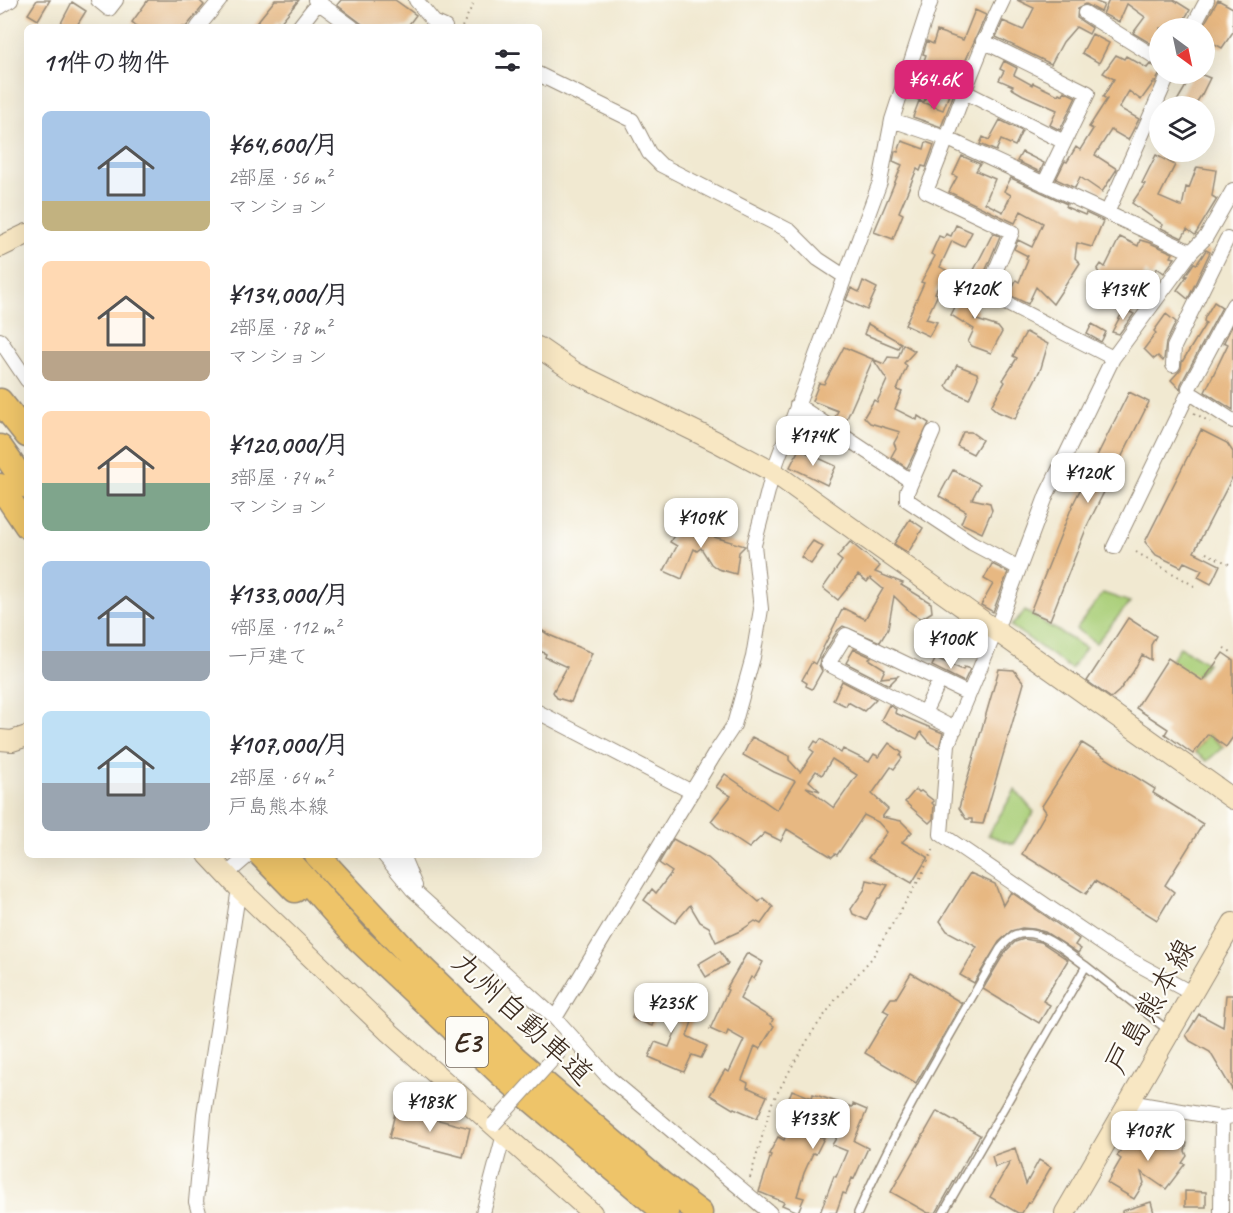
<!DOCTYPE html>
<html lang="ja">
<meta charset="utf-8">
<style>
body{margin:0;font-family:Caveat,"Klee One",sans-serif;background:#f2f2f3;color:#2b2b33;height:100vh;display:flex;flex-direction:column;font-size:22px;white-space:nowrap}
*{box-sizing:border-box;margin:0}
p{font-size:20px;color:#7c7c81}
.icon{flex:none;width:33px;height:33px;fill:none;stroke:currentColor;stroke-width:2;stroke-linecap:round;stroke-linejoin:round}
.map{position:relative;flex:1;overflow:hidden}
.panel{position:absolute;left:24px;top:24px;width:518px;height:834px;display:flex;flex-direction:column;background:#fff;border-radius:9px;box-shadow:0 6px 24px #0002}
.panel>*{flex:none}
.needle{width:39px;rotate:147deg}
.controls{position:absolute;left:1149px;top:18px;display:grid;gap:12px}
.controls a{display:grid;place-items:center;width:66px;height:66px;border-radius:50%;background:#fff;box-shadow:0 6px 24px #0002;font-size:30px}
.price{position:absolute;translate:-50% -51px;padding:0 14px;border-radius:12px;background:#fff;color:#222;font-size:20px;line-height:39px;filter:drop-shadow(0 2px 3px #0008)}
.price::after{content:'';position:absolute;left:50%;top:36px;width:18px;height:14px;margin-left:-9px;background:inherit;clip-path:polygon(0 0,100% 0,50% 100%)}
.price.on{background:#db2777;color:#fff}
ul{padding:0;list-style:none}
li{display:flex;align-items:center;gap:18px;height:150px;padding:0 18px}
li span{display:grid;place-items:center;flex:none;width:168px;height:120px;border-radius:9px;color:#555}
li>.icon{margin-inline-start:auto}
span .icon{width:72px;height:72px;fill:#fffc;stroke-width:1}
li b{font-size:26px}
h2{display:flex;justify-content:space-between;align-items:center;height:72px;padding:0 18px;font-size:26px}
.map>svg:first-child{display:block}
</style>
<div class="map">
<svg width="1233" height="1213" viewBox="0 0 1233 1213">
<rect width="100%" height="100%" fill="#fdfcf7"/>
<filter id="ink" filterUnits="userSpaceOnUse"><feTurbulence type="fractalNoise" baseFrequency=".0167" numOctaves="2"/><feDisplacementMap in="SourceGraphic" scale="12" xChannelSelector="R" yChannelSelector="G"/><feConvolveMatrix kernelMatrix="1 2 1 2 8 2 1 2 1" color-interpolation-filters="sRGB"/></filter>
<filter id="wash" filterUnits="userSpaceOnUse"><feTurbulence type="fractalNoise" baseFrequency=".008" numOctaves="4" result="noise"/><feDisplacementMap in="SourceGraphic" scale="24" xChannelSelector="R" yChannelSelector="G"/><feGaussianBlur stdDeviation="1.35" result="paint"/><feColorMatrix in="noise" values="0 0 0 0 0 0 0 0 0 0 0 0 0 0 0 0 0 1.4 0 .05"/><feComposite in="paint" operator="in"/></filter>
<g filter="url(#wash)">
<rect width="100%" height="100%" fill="#f1e9d1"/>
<path fill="#aacf79" stroke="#727c4c" stroke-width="1.5" d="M1103,593L1130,602L1096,643L1076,629Z
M1025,611L1086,648L1071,669L1011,626Z
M1180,647L1207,663L1195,678L1171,660Z
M1208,734L1223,747L1207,761L1195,752Z
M1015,790L1034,812L1013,844L988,835Z"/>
<g id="blocks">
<path fill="#e7b882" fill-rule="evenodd" d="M37,0H50L38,20L28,14Z
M148,0H199L204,5L186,27H138L132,22Z
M275,0H299L280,23L278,21L273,27H253Z
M341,0H395L416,15L407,27H366L337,5Z
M1017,0H1092L1104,5L1101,12L1086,4L1078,8L1077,18L1092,28L1089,34L1076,27L1063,42L1051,64L996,37L1003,21L1023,30L1034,8Z
M1109,0H1174L1190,10L1179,28H1160V49L1133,33L1145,17L1127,4L1119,22L1103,14Z
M1218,0L1233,8V32L1222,48L1204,38V28H1202Z
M72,2L86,11L76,27H59Z
M975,10L986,15L959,75L937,67L924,102L911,97L926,55L923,54L927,41L933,44L937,31L963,40Z
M1092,34L1109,43L1099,63L1082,53Z
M1116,55L1124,59L1126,56L1147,68L1150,64L1160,69V73L1155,83L1154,82L1141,100L1129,91L1119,108L1139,119L1128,140L1111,130L1095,155L1117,169L1102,192L1080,177L1075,188L1056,179L1065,161L1067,162L1076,147L1080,150L1093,129L1089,127L1107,99L1103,97L1114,79L1103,73Z
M1004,61L1017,68L1014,75L1032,85L1033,83L1058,95L1059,93L1063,95L1064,91L1076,97L1060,130L1050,125L1057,110L1023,95L1011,88L1013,86L999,80L1004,71L1000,69Z
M1193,74H1200L1210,78L1202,94L1194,106H1174Z
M954,82L958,83L941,127L913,117L919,101L943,110Z
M1000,120L1022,131L1015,146L1001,140L996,151L980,144L983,137L989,140Z
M902,141L924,149L926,142L934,145L926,167L922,166L920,171L917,169L899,212L903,214L893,239L874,232L902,165L893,161L895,151L898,152Z
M1022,152L1044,163L1040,172L1017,161Z
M1156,155L1175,165L1159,197L1182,207L1186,187L1189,188L1197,167L1216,170L1212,196L1217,199L1195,235L1187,229L1182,238L1161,228L1163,225L1132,203L1145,184L1142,183Z
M962,156L980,164L976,171L995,179L985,203L1003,212L1011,195L1004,191L1011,178L1067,204L1066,207L1085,215L1086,213L1103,221L1092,247L1077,243L1075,258L1080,263L1053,304L1036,287L1028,304L1009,295L1016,280L1019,282L1028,260L1026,259L1028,256L1014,249L1018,240L1032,247L1043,223L1021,211L1015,223L949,192L957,177L953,175Z
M956,225L972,232L964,247L952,241L940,267L946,270L935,293L938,294L926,319L937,322L929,336L905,325L924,283L921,282L935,256L931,254L939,236L944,238L946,234L951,236Z
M993,233L1000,236L982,279L972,274Z
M1120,237L1138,246L1140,240L1150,243L1173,253L1171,257L1175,258L1164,273L1157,268L1151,278L1146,271L1132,302L1108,291L1089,286L1098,281L1097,278L1100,274L1097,270L1101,264L1105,267Z
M1206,250L1210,252L1188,299L1177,290L1187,276H1185L1194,263L1197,264Z
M964,278L977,284L968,305L974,307L977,311L974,319L998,327L1002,332L991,353L972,346L968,342L974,329L951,315L960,297L955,296Z
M863,281L877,288L867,310L846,300L851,288L859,292Z
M1214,302L1222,307L1181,384L1180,389L1171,380L1181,369L1182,362L1206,323L1204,321L1205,317Z
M1124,309L1134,314L1119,334L1112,332Z
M1166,314L1176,322L1166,343L1164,359L1163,361L1158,356L1154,359L1144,349L1156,333L1154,331Z
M868,324L901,343L898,348L864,334Z
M1092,324L1106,332L1101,342L1087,334Z
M1233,324V410L1205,392L1228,344L1224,342L1223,344Z
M1026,332L1048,344L1041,368L1015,419L998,412L991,406L1005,382L1003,380L1017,358L1013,356Z
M903,344L915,351L904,363L907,366L897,390L902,392L895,409L917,420L918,416L929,423L907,468L891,457L896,448L894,443L900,432L870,423L864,417L874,400L877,402L887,380L873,359L845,423L834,419L838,411L812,401L819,383L824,384L844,347L884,364L888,357L898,358Z
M957,365L977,373L978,378L969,399L950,390L946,386Z
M1129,392L1149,402L1088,524L1050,620L1030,612L1073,504Z
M1201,430L1227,443L1233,452V476L1194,552L1220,565L1211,584L1198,577L1202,570L1184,562L1181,567L1156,555L1145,542Z
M963,432H971L982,440L973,454L957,446Z
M799,449L836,466L827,485L790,467Z
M953,470L980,484L972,499L990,503L992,510L982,533L961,523L966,511L939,496Z
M696,516L703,518L708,523L704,534L745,546L739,552L736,574L718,569L711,564L701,548L697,551L694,549L682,579L664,571L677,546L670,542L684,519L693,521Z
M910,519L923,528L908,553L894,544Z
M813,541L823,547L811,564L801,557Z
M850,542L880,566L875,572L903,583L901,585L931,603L932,612L921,619L911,613L894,596L888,629L880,642L843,626L838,630L820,659L819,665L822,671L812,689L806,686L807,683L802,680L812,662L815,664L843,608L865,619L883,589L870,578L867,582L858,575L838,600L823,588L842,561L837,557Z
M992,564L1008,572L993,612L981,605L993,584L984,579Z
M1128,618L1156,636L1151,645V660L1142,655L1133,672L1119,691L1111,698L1087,681Z
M538,628L549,635L592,653L571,702L557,698L553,692L567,667L545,657L546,654L538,650Z
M854,649L871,657L869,659L885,669L881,678L898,676L889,685L846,663Z
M1223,653L1233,660V737L1226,747L1208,734L1193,754L1165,734L1168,729L1136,708L1168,658L1203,681Z
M936,658L963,670L964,667L970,669L964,682L932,666Z
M999,669L1014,670L1024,683L983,824L972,823V819H966L959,808Z
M842,681L876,699L864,711L848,702L846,706L833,700Z
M889,705L896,709L895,713L943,733L939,748L931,744L921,732L917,739L881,720Z
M752,737L789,756V760L800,772L814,752L810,749L815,741L818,743L821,739L841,753L843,749L869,762L874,754L879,757L889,743L902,753L900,756L902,758L894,769L891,767L872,794L888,809L882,817L901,821L912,832L902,842L928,857L912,883L868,858L887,832L878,822L864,815L837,855L835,854L832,857L787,829L781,841L765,833L749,848L716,826L711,821L731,796L716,787L725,774L777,810L795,781L774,772L743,755ZM832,759L857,775L834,808L806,787L820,791L809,781L816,771L822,775Z
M1082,743L1155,789L1153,793L1203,824L1165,885L1174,892L1157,920L1095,881L1086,894L1022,854L1046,812L1042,806Z
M916,789L919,792L921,791L934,801L932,803L934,805L933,819L929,823L905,802Z
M673,839L708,858L759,902L763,898L773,907L761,924L755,921L740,931L716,942L709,927L700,922L690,905L675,923L644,900L652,889L656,893L672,872L659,863Z
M970,873L995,884L1003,905L1011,892L1079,939L1075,945L1081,949L1078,953L1045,932L1034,929L1022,928L1011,931L999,942L974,983L960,975L977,947L947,931L940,921Z
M867,880L888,885L880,898H878L866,920L853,914L851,909L865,889Z
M1024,939L1041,942L1068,960L1043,1001L1050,1005L1039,1023L983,989L1005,952L1015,942Z
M720,951L728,964L706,977L698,964Z
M747,953L763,962L754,979L751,977L740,999L773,1019L771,1024L774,1026L760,1049L755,1046L742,1080L748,1083L747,1087L767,1096L757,1118L734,1108L733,1109L710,1095L725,1070L729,1072L744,1040L728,1031L726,1036L710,1029L728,990L726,989Z
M911,973L962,1003L916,1083L865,1053L889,1013L883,1010L891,998H896Z
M647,993L662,999L661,1001L694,1016L687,1036L707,1046L701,1058L692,1055L684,1072L649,1057L655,1042L669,1047L679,1023L657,1012L652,1026L632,1018L635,1009L640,1010Z
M1226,995H1233V1091L1210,1052L1190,1041L1186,1035L1199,1014L1223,1027Z
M792,1090L812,1098L813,1094L852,1107L853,1104L867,1110L854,1141L868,1148L854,1179L852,1178L846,1194L843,1193L836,1213H820L834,1176L836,1177L847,1151L832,1145L844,1125L821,1116L814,1134L824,1138L816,1154L813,1153L804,1173L797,1196L804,1198L798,1212L782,1205L784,1202L759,1192L771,1155L769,1154L778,1137L784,1140L794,1112L785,1108Z
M396,1109L470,1128L463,1157L389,1138Z
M937,1111L980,1135L936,1213H928L891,1192Z
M1136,1125L1166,1143L1171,1133L1187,1143L1185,1151L1187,1156L1182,1163L1185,1164L1166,1189L1141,1172L1144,1183L1134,1199L1107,1183L1121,1159L1117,1156L1123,1146L1125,1147Z
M1015,1148L1026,1184L1039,1160L1051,1167L1030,1203L1028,1202L1022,1213H1018L990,1197L1010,1162L995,1167L992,1156Z
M1185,1191L1206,1192V1207H1185Z
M1151,1202L1154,1213H1122V1211Z"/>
</g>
</g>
<g filter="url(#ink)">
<use href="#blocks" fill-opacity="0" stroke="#968a78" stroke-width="1.5"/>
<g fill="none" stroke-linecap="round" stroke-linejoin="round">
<g stroke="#968a78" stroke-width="10">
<path id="lane" d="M1086,966L1169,1031
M858,1213C898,1122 950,1035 1000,949C1004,944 1009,939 1014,936C1039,925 1067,953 1086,966L943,1213"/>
</g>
<g stroke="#968a78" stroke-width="16">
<path id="street" d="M98,0L109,9L116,0
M315,0L352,27
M416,0L434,22L445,27
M1003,0C973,61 953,127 926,191L1012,232L986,293L1113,358
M0,7L11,0
M1085,13L1160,60
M198,27L220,0
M299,27L320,0
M1192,28L1207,0
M983,41L1088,93L1044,184
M538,74L632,120L649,153L661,165L790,231L818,259L844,276
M965,92L1064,142
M892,120L948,139L1191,252
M1107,213L1169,74
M0,340L27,380
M1173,365L1174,347L1227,239
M1191,396L1189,388L1233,305
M797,405L911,481
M933,432L907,492V500L972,543L1019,568
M1114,547L1187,396H1195L1233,421
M538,712L692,792
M924,713L940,680
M955,729L828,664L846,635L969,694
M384,855L412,889L555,1018L609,1078L770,1213
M402,855L415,886
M227,874L249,855
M1193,994L1110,949L941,834L948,744L996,630L1047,494L1113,358L1191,252L1206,237L1233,190
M555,1018L714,755L734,725L753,657L761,609L754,545L773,472L880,182L892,120L931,0
M1129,1102L1222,1118L1233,1116
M199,1213L196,1202L204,1114L239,888
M483,1213L504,1134
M1221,1213L1222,1118"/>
</g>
<g stroke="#968a78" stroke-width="22">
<path id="secondary" d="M0,247L27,234
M538,347L576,373L715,441L773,472L1233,799
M0,740L12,741L27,736
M208,855L239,888L389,1032L592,1213
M1065,1213L1233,923"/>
</g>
<g stroke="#968a78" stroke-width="27">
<path id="highway" d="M0,401L27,435
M0,447L27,486
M0,486L27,526
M261,855L295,890
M284,855L359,940L502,1075L666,1213
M317,855L418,964L516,1059L662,1184L700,1213"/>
</g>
<path stroke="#968a78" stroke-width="2" stroke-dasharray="1.5 4.5" stroke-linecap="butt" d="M462,27L475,0
M1194,413L1210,422
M1136,552L1196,587
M1206,553L1231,565
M1224,648L1233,653
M750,1178L772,1103L794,1063L813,1031L836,999L872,958L920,878L935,846"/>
<use href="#lane" stroke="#fff" stroke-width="7"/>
<use href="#street" stroke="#fff" stroke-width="14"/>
<use href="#secondary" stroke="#f8e7c3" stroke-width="20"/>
<use href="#highway" stroke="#eec469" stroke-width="24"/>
<g stroke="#968a78" stroke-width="16" stroke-linecap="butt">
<path id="street-bridge" d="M494,1124L561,1050"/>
</g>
<use href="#street-bridge" stroke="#fff" stroke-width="14"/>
</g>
</g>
<g text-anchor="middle" stroke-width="4.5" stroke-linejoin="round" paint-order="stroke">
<rect fill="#fdfcf7" stroke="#75695f" stroke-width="1.5" x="446" y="1017" width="42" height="50" rx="4.5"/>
<g font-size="28" font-weight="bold" fill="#3b2a1e">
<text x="467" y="1052">E3</text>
</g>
<g font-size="30" fill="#3b2a1e" stroke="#fdfcf7">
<text transform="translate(1150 1006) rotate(-60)" y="10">戸島熊本線</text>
<text transform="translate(523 1018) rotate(43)" y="10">九州自動車道</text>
</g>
</g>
</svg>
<div class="controls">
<a><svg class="needle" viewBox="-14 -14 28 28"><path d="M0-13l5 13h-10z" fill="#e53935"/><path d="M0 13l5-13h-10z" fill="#7c7c81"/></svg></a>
<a><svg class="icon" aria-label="layers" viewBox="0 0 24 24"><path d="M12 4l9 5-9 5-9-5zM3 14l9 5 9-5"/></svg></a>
</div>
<b class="price on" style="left:934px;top:111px">¥64.6K</b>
<b class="price" style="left:975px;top:320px">¥120K</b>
<b class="price" style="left:1123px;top:321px">¥134K</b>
<b class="price" style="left:813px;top:467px">¥174K</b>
<b class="price" style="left:1088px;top:504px">¥120K</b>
<b class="price" style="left:701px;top:549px">¥109K</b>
<b class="price" style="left:951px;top:670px">¥100K</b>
<b class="price" style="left:671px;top:1034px">¥235K</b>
<b class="price" style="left:430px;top:1133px">¥183K</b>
<b class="price" style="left:813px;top:1150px">¥133K</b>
<b class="price" style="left:1148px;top:1162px">¥107K</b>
<section class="panel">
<h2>11件の物件<svg class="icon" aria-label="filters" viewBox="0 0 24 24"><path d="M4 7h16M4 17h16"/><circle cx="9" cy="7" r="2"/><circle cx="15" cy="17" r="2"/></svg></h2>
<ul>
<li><span style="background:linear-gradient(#a9c7e8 75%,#c2b280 0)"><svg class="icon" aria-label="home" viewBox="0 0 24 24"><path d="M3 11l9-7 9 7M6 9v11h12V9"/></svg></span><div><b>¥64,600/月</b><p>2部屋 · 56 m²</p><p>マンション</p></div></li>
<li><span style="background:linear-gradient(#ffd9b3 75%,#b9a48a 0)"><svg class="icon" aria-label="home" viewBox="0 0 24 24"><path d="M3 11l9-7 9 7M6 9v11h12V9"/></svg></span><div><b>¥134,000/月</b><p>2部屋 · 78 m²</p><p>マンション</p></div></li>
<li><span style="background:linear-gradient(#ffd9b3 60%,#7fa58c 0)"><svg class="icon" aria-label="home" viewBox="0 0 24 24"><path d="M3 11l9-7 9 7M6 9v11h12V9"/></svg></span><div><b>¥120,000/月</b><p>3部屋 · 74 m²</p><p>マンション</p></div></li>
<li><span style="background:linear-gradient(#a9c7e8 75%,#9aa5b1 0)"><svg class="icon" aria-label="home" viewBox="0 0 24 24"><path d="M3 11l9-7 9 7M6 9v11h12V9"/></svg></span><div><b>¥133,000/月</b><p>4部屋 · 112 m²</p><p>一戸建て</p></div></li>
<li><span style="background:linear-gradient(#bfe0f5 60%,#9aa5b1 0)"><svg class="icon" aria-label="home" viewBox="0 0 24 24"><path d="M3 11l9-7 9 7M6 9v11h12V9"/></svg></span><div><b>¥107,000/月</b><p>2部屋 · 64 m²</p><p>戸島熊本線</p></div></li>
</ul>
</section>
</div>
